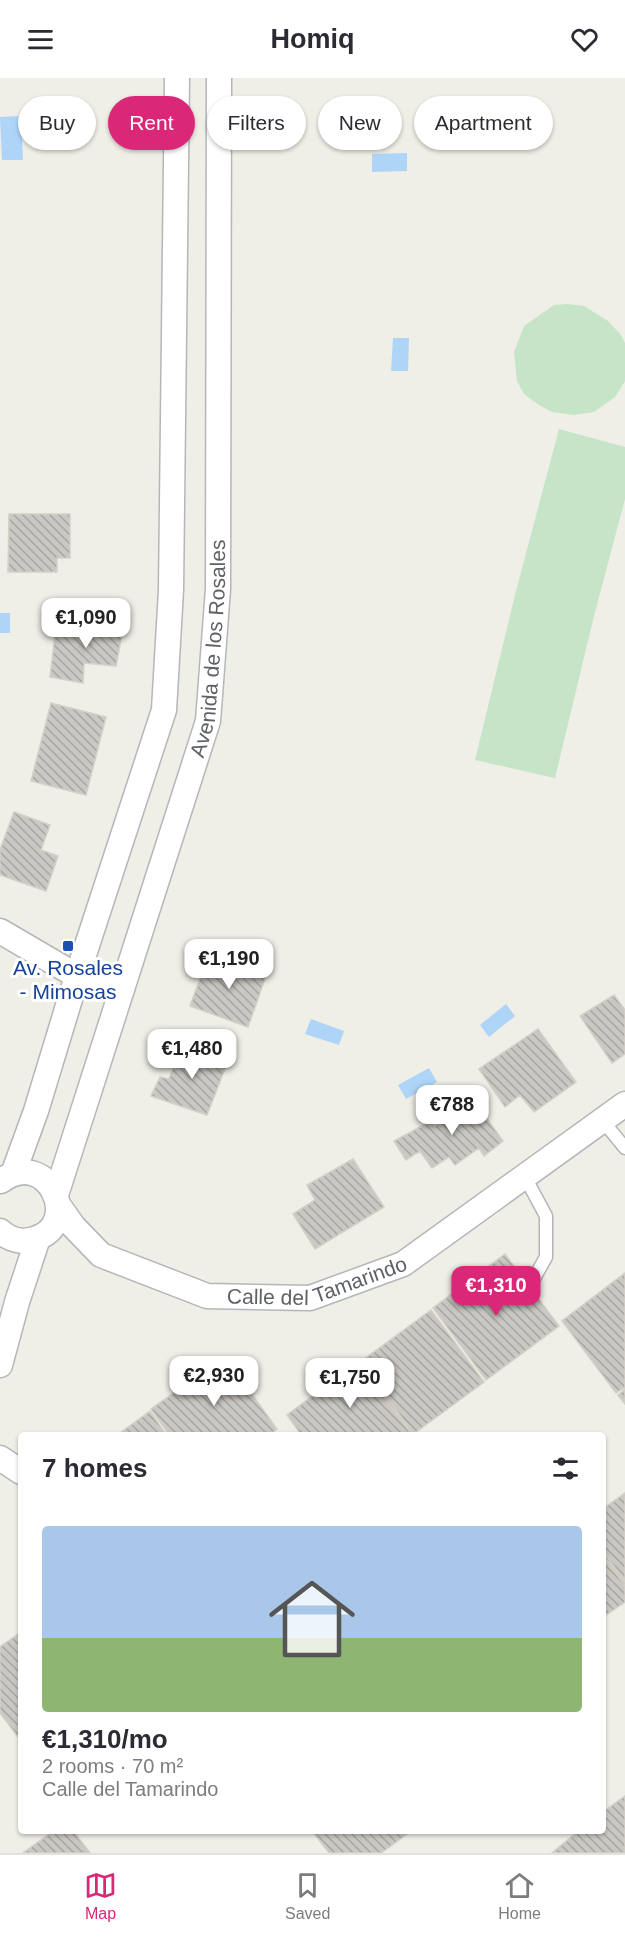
<!DOCTYPE html>
<meta charset="utf-8">
<style>
body{margin:0;font-family:Arial,sans-serif;background:#f2f2f3;color:#2b2b33;height:100vh;display:flex;flex-direction:column;font-size:22px;white-space:nowrap}
*{box-sizing:border-box;margin:0}
p{font-size:20px;color:#7c7c81}
.icon{flex:none;width:33px;height:33px;fill:none;stroke:currentColor;stroke-width:2;stroke-linecap:round;stroke-linejoin:round}
.map{position:relative;flex:1;overflow:hidden}
.side{position:absolute;left:18px;top:1354px;width:588px;height:402px;display:flex;flex-direction:column;background:#fff;border-radius:6px;box-shadow:0 2px 4px #0004}
.side>*{flex:none}
.top-card{position:absolute;left:18px;top:18px;width:590px;height:54px;display:flex;gap:12px}
.price{position:absolute;translate:-50% -51px;padding:0 14px;border-radius:12px;background:#fff;color:#222;font-size:20px;line-height:39px;filter:drop-shadow(0 2px 3px #0008)}
.price::after{content:'';position:absolute;left:50%;top:36px;width:18px;height:14px;margin-left:-9px;background:inherit;clip-path:polygon(0 0,100% 0,50% 100%)}
.price.current{background:#db2777;color:#fff}
ul{padding:0;list-style:none}
li{display:grid;align-content:center;gap:12px;height:318px;padding:0 24px}
li span{display:grid;place-items:center;height:186px;border-radius:6px;color:#555}
li>.icon{margin-inline-start:auto}
span .icon{width:108px;height:108px;fill:#fffc;stroke-width:1}
li b{font-size:26px}
h2{display:flex;justify-content:space-between;align-items:center;height:72px;padding:0 24px;font-size:26px}
.tag{padding:0 21px;border-radius:27px;background:#fff;box-shadow:0 2px 4px #0004;font-size:21px;line-height:54px}
.tag.current{background:#db2777;color:#fff}
header{display:flex;justify-content:space-between;align-items:center;height:78px;padding:0 24px;background:#fff;font-size:27px;font-weight:700}
.menu{display:flex;justify-content:space-around;align-items:center;height:84px;border-top:2px solid #e1e1e2;background:#fff;font-size:16px;color:#7c7c81}
.menu a{display:grid;justify-items:center;gap:3px}
.menu .current{color:#db2777}
.map>svg:first-child{display:block}
</style>
<header><svg class="icon" aria-label="menu" viewBox="0 0 24 24"><path d="M4 6h16M4 12h16M4 18h16"/></svg>Homiq<svg class="icon" aria-label="heart" viewBox="0 0 24 24"><path d="M12 20l-8-8c-3-5 5-10 8-4 3-6 11-1 8 4z"/></svg></header>
<div class="map">
<svg width="625" height="1775" viewBox="0 0 625 1775">
<defs>
<pattern id="building-back-hatch" width="6" height="6" patternUnits="userSpaceOnUse" patternTransform="scale(1.5)"><rect width="6" height="6" fill="#cbc8c4"/><path d="M-1 5l2 2M0 0l6 6M5-1l2 2" fill="none" stroke="#a8a6a3"/></pattern>
</defs>
<rect width="100%" height="100%" fill="#efeee7"/>
<path fill="#c6e4c7" d="M568,226L584,228L608,243L621,257L625,265V303L615,319L594,334L574,337L552,334L539,327L524,316L517,303L514,274L524,248L554,227Z
M559,351L625,369V421L594,538L555,700L475,682L515,517Z"/>
<path fill="#aed5f8" d="M21,38L23,82H2L0,39Z
M407,75V93L372,94V76Z
M393,260H409L408,293H391Z
M0,535H10V555H0Z
M506,926L515,938L489,959L480,947Z
M311,941L344,953L339,967L305,956Z
M429,990L437,1004L406,1021L398,1007Z"/>
<path fill="url(#building-back-hatch)" stroke="#d3d0c6" stroke-width="1.5" d="M9,436H70V480H57V494H8Z
M99,539L125,541L116,588L84,585L83,605L50,599L56,549L97,552Z
M51,625L106,639L86,717L31,703Z
M14,734L50,747L41,772L58,778L46,813L0,797V772Z
M209,876L267,895L248,949L190,928Z
M614,917L625,932V976L612,985L580,938Z
M538,951L576,1004L534,1034L520,1017L505,1029L479,991Z
M183,966L228,983L207,1037L151,1018L160,999L169,1001Z
M471,1018L503,1063L484,1078L479,1070L455,1087L449,1079L432,1090L420,1073L406,1082L394,1063L431,1043L435,1048L456,1035L453,1030Z
M353,1081L384,1129L315,1171L293,1136L315,1122L307,1107Z
M505,1176L559,1248L486,1302L433,1230Z
M625,1195V1309L616,1315L562,1243Z
M431,1232L484,1304L412,1357L359,1285Z
M225,1279L277,1351L268,1358H170L151,1331Z
M360,1283L413,1355L410,1358H302L287,1337Z
M625,1311V1326L618,1317Z
M150,1333L167,1358H116Z
M625,1415V1508L603,1477V1431Z
M603,1473L625,1504V1524L603,1539Z
M21,1554V1663L0,1635V1569Z
M625,1718V1775H552L577,1754H603V1734Z
M52,1754H74L90,1775H23Z
M313,1754H410L381,1775H329Z"/>
<g fill="none" stroke-linecap="round" stroke-linejoin="round">
<g stroke="#b4b6ba" stroke-width="15">
<path id="service" d="M602,1042L625,1070
M525,1099L546,1138V1179L532,1204"/>
</g>
<g stroke="#b4b6ba" stroke-width="27">
<g id="minor">
<path d="M0,853L77,898L122,911"/>
<path d="M13,1096L36,1033L77,898L164,632L171,512L177,0"/>
<path id="s1" d="M56,1117L208,643L218,511L219,0"/>
<path id="s2" d="M59,1128L73,1148L101,1177L207,1218L310,1220L403,1186L625,1026"/>
<path d="M0,1153C10,1162 22,1165 34,1161C84,1147 47,1068 1,1103"/>
<path d="M0,1287L17,1224L38,1160"/>
<path d="M0,1380L21,1394"/>
</g>
</g>
<use href="#service" stroke="#fff" stroke-width="12"/>
<use href="#minor" stroke="#fff" stroke-width="24"/>
</g>
<rect fill="#1a4fb4" stroke="#fff" stroke-width="2" x="62" y="862" width="12" height="12" rx="3"/>
<g text-anchor="middle" stroke-width="6" stroke-linejoin="round" paint-order="stroke">
<g font-size="21" fill="#5e6166" stroke="#fff">
<text dy="7" stroke="none"><textPath href="#s1" startOffset="570">Avenida de los Rosales</textPath></text>
<text dy="7" stroke="none"><textPath href="#s2" startOffset="291">Calle del Tamarindo</textPath></text>
</g>
<g font-size="21" fill="#164399" stroke="#fff">
<text x="68" y="897">Av. Rosales<tspan x="68" dy="24">- Mimosas</tspan></text>
</g>
</g>
</svg>
<b class="price" style="left:86px;top:571px">€1,090</b>
<b class="price" style="left:229px;top:912px">€1,190</b>
<b class="price" style="left:192px;top:1002px">€1,480</b>
<b class="price" style="left:452px;top:1058px">€788</b>
<b class="price current" style="left:496px;top:1239px">€1,310</b>
<b class="price" style="left:214px;top:1329px">€2,930</b>
<b class="price" style="left:350px;top:1331px">€1,750</b>
<div class="top-card">
<a class="tag">Buy</a>
<a class="tag current">Rent</a>
<a class="tag">Filters</a>
<a class="tag">New</a>
<a class="tag">Apartment</a>
</div>
<section class="side">
<h2>7 homes<svg class="icon" aria-label="filters" viewBox="0 0 24 24"><path d="M4 7h16M4 17h16"/><circle cx="9" cy="7" r="2"/><circle cx="15" cy="17" r="2"/></svg></h2>
<ul>
<li><span style="background:linear-gradient(#a9c7e8 60%,#8fb573 0)"><svg class="icon" aria-label="home" viewBox="0 0 24 24"><path d="M3 11l9-7 9 7M6 9v11h12V9"/></svg></span><div><b>€1,310/mo</b><p>2 rooms · 70 m²</p><p>Calle del Tamarindo</p></div></li>
</ul>
</section>
</div>
<nav class="menu">
<a class="current"><svg class="icon" aria-label="map" viewBox="0 0 24 24"><path d="M3 6l6-2 6 2 6-2v14l-6 2-6-2-6 2zM9 4v14M15 6v14"/></svg>Map</a>
<a><svg class="icon" aria-label="saved" viewBox="0 0 24 24"><path d="M7 4h10v16l-5-4-5 4z"/></svg>Saved</a>
<a><svg class="icon" aria-label="home" viewBox="0 0 24 24"><path d="M3 11l9-7 9 7M6 9v11h12V9"/></svg>Home</a>
</nav>
